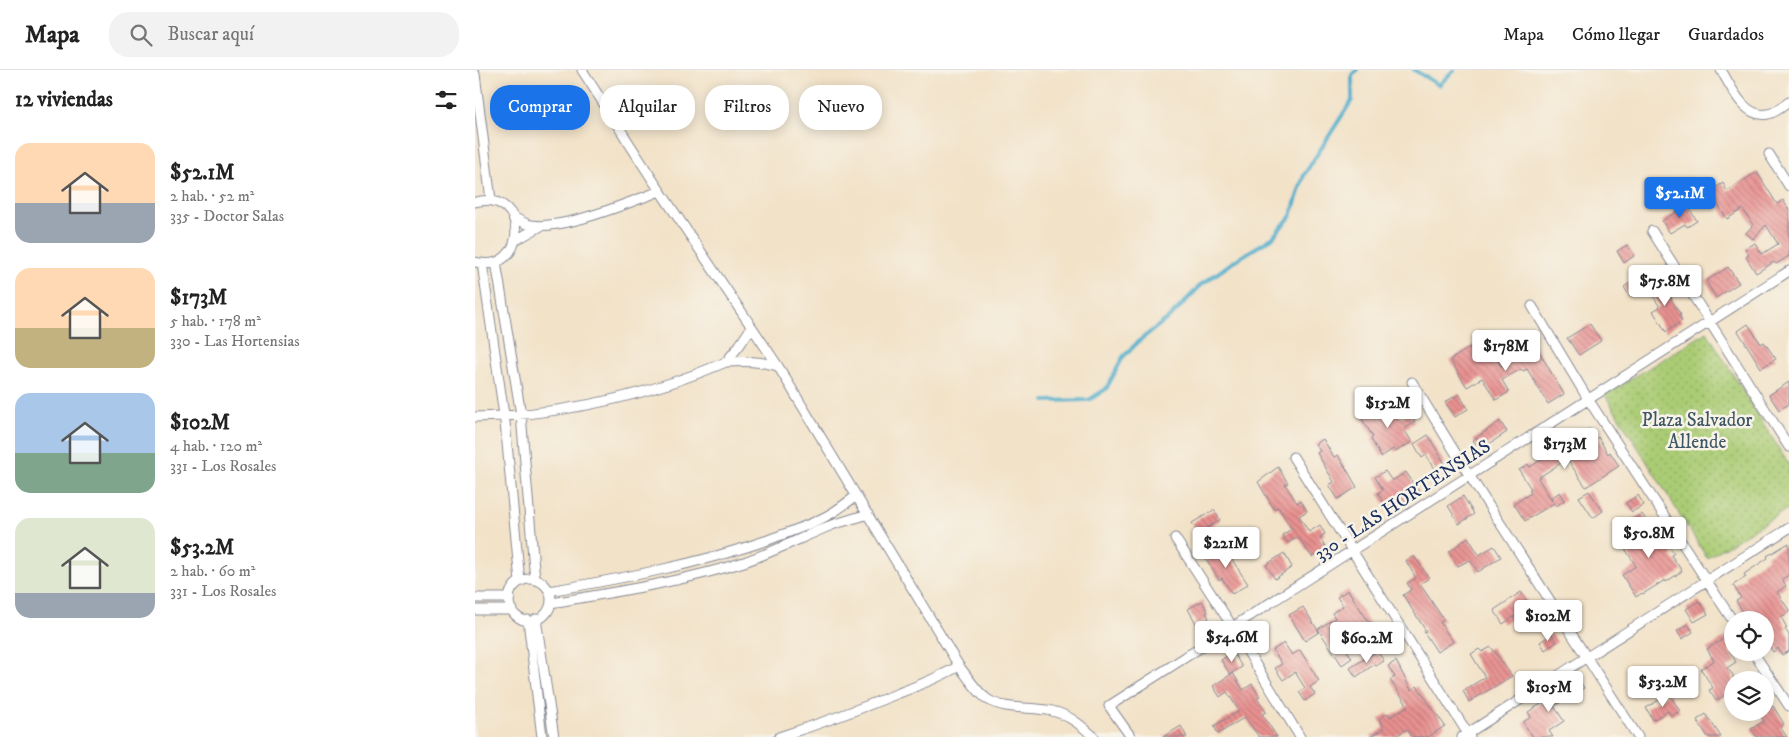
<!DOCTYPE html>
<html lang="es">
<meta charset="utf-8">
<style>
body{margin:0;font-family:"IM FELL DW Pica",serif;background:#f2f2f2;color:#222;height:100vh;display:flex;flex-direction:column;font-size:19px;white-space:nowrap}
*{box-sizing:border-box;margin:0}
p{font-size:16px;color:#767676}
.icon{flex:none;width:28px;height:28px;fill:none;stroke:currentColor;stroke-width:2;stroke-linecap:round;stroke-linejoin:round}
.map{position:relative;flex:1;overflow:hidden}
.sheet{display:flex;flex-direction:column;background:#fff;width:475px}
.sheet>*{flex:none}
.guide{position:absolute;left:15px;top:15px;width:475px;height:45px;display:flex;gap:10px}
.controls{position:absolute;left:1249px;top:541px;display:grid;gap:10px}
.controls a{display:grid;place-items:center;width:50px;height:50px;border-radius:50%;background:#fff;box-shadow:0 2px 12px #0003;font-size:25px}
.price{position:absolute;translate:-50% -42px;padding:0 11px;border-radius:5px;background:#fff;color:#222;font-size:16px;line-height:32px;filter:drop-shadow(0 1px 2px #0008)}
.price::after{content:'';position:absolute;left:50%;top:30px;width:15px;height:11px;margin-left:-8px;background:inherit;clip-path:polygon(0 0,100% 0,50% 100%)}
.price.selected{background:#1a73e8;color:#fff}
ul{padding:0;list-style:none}
li{display:flex;align-items:center;gap:15px;height:125px;padding:0 15px}
li span{display:grid;place-items:center;flex:none;width:140px;height:100px;border-radius:15px;color:#555}
li>.icon{margin-inline-start:auto}
span .icon{width:60px;height:60px;fill:#fffc;stroke-width:1}
li b{font-size:21px}
h2{display:flex;justify-content:space-between;align-items:center;height:60px;padding:0 15px;font-size:21px}
.tag{padding:0 18px;border-radius:20px;background:#fff;box-shadow:0 2px 12px #0003;font-size:18px;line-height:45px}
.tag.selected{background:#1a73e8;color:#fff}
header{display:flex;align-items:center;gap:30px;box-sizing:border-box;height:70px;padding:0 25px;background:#fff;border-bottom:1px solid #e0e0e0}
header strong{font-size:24px}
nav{display:flex;gap:28px;margin-inline-start:auto;font-size:18px}
.search{width:350px;height:45px;background:#f2f2f2;display:flex;align-items:center;gap:12px;box-sizing:border-box;padding:0 18px;border-radius:20px;color:#767676;font-size:19px}
main{display:flex;flex:1;min-height:0}
.map>svg:first-child{display:block}
</style>
<header>
<strong>Mapa</strong>
<div class="search"><svg class="icon" aria-label="search" viewBox="0 0 24 24"><circle cx="10" cy="10" r="6"/><path d="M15 15l6 6"/></svg>Buscar aquí</div>
<nav><a>Mapa</a><a>Cómo llegar</a><a>Guardados</a></nav>
</header>
<main>
<section class="sheet">
<h2>12 viviendas<svg class="icon" aria-label="filters" viewBox="0 0 24 24"><path d="M4 7h16M4 17h16"/><circle cx="9" cy="7" r="2"/><circle cx="15" cy="17" r="2"/></svg></h2>
<ul>
<li><span style="background:linear-gradient(#ffd9b3 60%,#9aa5b1 0)"><svg class="icon" aria-label="home" viewBox="0 0 24 24"><path d="M3 11l9-7 9 7M6 9v11h12V9"/></svg></span><div><b>$52.1M</b><p>2 hab. · 52 m²</p><p>335 - Doctor Salas</p></div></li>
<li><span style="background:linear-gradient(#ffd9b3 60%,#c2b280 0)"><svg class="icon" aria-label="home" viewBox="0 0 24 24"><path d="M3 11l9-7 9 7M6 9v11h12V9"/></svg></span><div><b>$173M</b><p>5 hab. · 178 m²</p><p>330 - Las Hortensias</p></div></li>
<li><span style="background:linear-gradient(#a9c7e8 60%,#7fa58c 0)"><svg class="icon" aria-label="home" viewBox="0 0 24 24"><path d="M3 11l9-7 9 7M6 9v11h12V9"/></svg></span><div><b>$102M</b><p>4 hab. · 120 m²</p><p>331 - Los Rosales</p></div></li>
<li><span style="background:linear-gradient(#dfe7d0 75%,#9aa5b1 0)"><svg class="icon" aria-label="home" viewBox="0 0 24 24"><path d="M3 11l9-7 9 7M6 9v11h12V9"/></svg></span><div><b>$53.2M</b><p>2 hab. · 60 m²</p><p>331 - Los Rosales</p></div></li>
</ul>
</section>
<div class="map">
<svg width="1314" height="667" viewBox="0 0 1314 667">
<defs>
<pattern id="park-dots" width="8" height="8" patternUnits="userSpaceOnUse" patternTransform="scale(1.25)"><rect width="8" height="8" fill="#abcc74"/><path d="M2 2h.1M6 6h.1" fill="none" stroke="#8aa662" stroke-width="1.8" stroke-linecap="round"/></pattern>
<pattern id="building-back-hatch" width="6" height="6" patternUnits="userSpaceOnUse" patternTransform="scale(1.25)"><rect width="6" height="6" fill="#e99190"/><path d="M-1 5l2 2M0 0l6 6M5-1l2 2" fill="none" stroke="#bc7779"/></pattern>
</defs>
<rect width="100%" height="100%" fill="#f7f3e8"/>
<filter id="ink" filterUnits="userSpaceOnUse"><feTurbulence type="fractalNoise" baseFrequency=".02" numOctaves="2"/><feDisplacementMap in="SourceGraphic" scale="10" xChannelSelector="R" yChannelSelector="G"/><feConvolveMatrix kernelMatrix="1 2 1 2 8 2 1 2 1" color-interpolation-filters="sRGB"/></filter>
<filter id="wash" filterUnits="userSpaceOnUse"><feTurbulence type="fractalNoise" baseFrequency=".0096" numOctaves="4" result="noise"/><feDisplacementMap in="SourceGraphic" scale="20" xChannelSelector="R" yChannelSelector="G"/><feGaussianBlur stdDeviation="1.12" result="paint"/><feColorMatrix in="noise" values="0 0 0 0 0 0 0 0 0 0 0 0 0 0 0 0 0 1.4 0 .05"/><feComposite in="paint" operator="in"/></filter>
<g filter="url(#wash)">
<rect width="100%" height="100%" fill="#f2e2c8"/>
<path fill="url(#park-dots)" stroke="#637e69" d="M1232,262L1314,395V438L1232,488L1130,325Z"/>
<g fill="none" stroke-linecap="round" stroke-linejoin="round">
<path stroke="#4dadcc" stroke-width="4" d="M939,0L964,15L979,0
M570,331L614,330L631,319L648,287L665,270L696,246L727,214L761,190L797,168L816,146L829,105L877,30V5L882,0"/>
</g>
<g id="blocks">
<path fill="url(#building-back-hatch)" d="M1282,102L1302,134L1308,130L1314,140V186L1301,194L1299,192L1281,203L1271,187L1274,185L1270,179L1280,173L1287,184L1303,174L1291,155L1278,169L1271,163L1278,155L1268,139L1252,149L1235,121L1248,113L1252,121Z
M1212,135L1222,151L1212,157L1210,154L1195,163L1187,151Z
M1152,175L1159,186L1149,193L1142,181Z
M1253,197L1264,213L1241,228L1231,211Z
M1162,208L1168,218L1155,227L1149,217Z
M1181,209L1190,222L1192,220L1197,228L1196,229L1206,245L1204,246L1207,251L1191,262L1178,241L1185,237L1171,215Z
M1115,254L1126,271L1104,285L1092,268Z
M1273,254L1286,274L1289,272L1301,289L1286,298L1263,261Z
M1000,274L1010,290L1019,285L1026,296L1060,275L1089,324L1073,334L1052,299L1048,301L1046,299L1027,310L1034,322L1021,330L1007,308L992,317L975,290Z
M1314,312V334L1304,340L1294,325Z
M984,324L993,339L980,347L970,332Z
M917,334L926,348L934,343L940,352L929,359L937,372L920,382L918,379L906,387L896,369L898,367L884,344L895,337L900,345Z
M1025,351L1032,362L1005,380L998,370Z
M1114,359L1121,369L1123,367L1133,384L1135,382L1144,396L1111,417L1092,389L1063,408L1077,431L1076,428L1085,422L1090,430L1081,436L1079,433L1050,451L1039,434L1056,423L1054,420L1056,419L1044,400L1053,394L1055,397L1085,377L1079,368L1091,360L1097,370Z
M953,365L970,394L961,400L951,385L947,388L939,374Z
M848,369L859,387L863,385L882,417L863,429L854,415L859,412L842,383L845,381L840,374Z
M803,397L813,413L810,414L822,433L826,430L832,441L824,446L834,462L845,455L850,464L845,467L851,478L837,487L823,467L813,473L807,465L817,459L803,437L799,439L783,412Z
M910,401L917,411L931,402L944,422L914,441L903,423L908,420L900,407Z
M1114,421L1128,441L1118,448L1104,427Z
M1163,425L1169,435L1157,442L1151,433Z
M988,426L999,444L984,454L973,436Z
M739,440L745,450L724,463L717,453Z
M1167,444L1182,468L1187,465L1199,483L1196,485L1207,501L1191,512L1190,510L1168,524L1167,523L1161,527L1147,505L1161,496L1149,477L1162,468L1152,453Z
M993,467L1004,485L1019,476L1026,487L1003,502L995,490L983,496L974,482Z
M1314,473V505L1307,509L1311,516L1302,522L1314,540V542L1306,547L1312,558L1310,559L1314,565V581L1307,585L1303,578L1298,582L1290,569V550H1282L1279,546L1273,549L1261,531L1266,528L1258,515L1271,507L1269,504L1293,488L1292,486Z
M745,476L746,478L748,476L773,514L757,524L747,508L744,510L731,489L735,486L733,483Z
M809,483L817,497L800,509L791,495Z
M939,486L954,508L945,514L969,550L965,552L978,572L962,582L949,562L951,561L928,525L936,520L932,513L941,508L931,491Z
M873,520L898,559L902,557L907,566L893,575L884,560L866,571L877,588L867,595L843,559L860,548L857,543L868,536L862,527Z
M1046,522L1055,536L1028,554L1019,540Z
M727,531L733,542L731,543L734,548L722,555L713,539Z
M1224,531L1233,544L1219,552L1211,539Z
M1062,534L1070,546L1059,553L1051,540Z
M828,537L844,562L830,571L814,545Z
M1213,554L1218,562L1207,569L1202,561Z
M1077,564L1082,572L1070,580L1065,572Z
M1253,566L1258,574V577L1254,580L1261,592L1252,598L1258,605V620L1241,631L1234,620L1238,618L1226,599L1239,591L1232,579Z
M809,573L817,585L825,580L844,611L835,617L840,624L830,631L824,622L830,618L820,602L808,610L800,598L807,594L798,580Z
M1016,577L1037,606L994,632L988,621L1010,607L996,584L1004,579L1007,582Z
M902,581L909,591L901,596L900,594L881,607L875,598Z
M758,582L767,597L755,604L746,590Z
M921,591L936,620L942,616L970,656L953,667H937L932,659L919,667H895L909,658L904,649L913,643L915,647L933,636L915,610L920,607L913,596Z
M758,603L768,620L777,614L785,627L782,628L791,642L787,644L802,667H784L770,647L743,664L739,656L764,641L752,622L745,627L738,616Z
M1104,610L1109,618L1079,636L1089,651L1074,661L1078,667H1058L1048,652L1056,647L1053,642Z
M1194,624L1205,641L1196,646L1193,641L1178,650L1171,638Z
M1298,636L1309,654L1305,657L1312,667H1282L1276,659L1289,651L1285,644Z
M1231,644L1246,667H1233L1222,650Z
M706,656L712,667H688Z"/>
</g>
</g>
<g filter="url(#ink)">
<use href="#blocks" fill-opacity="0" stroke="#868893" stroke-width="1"/>
<g fill="none" stroke-linecap="round" stroke-linejoin="round">
<g stroke="#868893" stroke-width="11">
<path id="street" d="M107,0L177,109L303,296L484,596C493,607 501,621 512,629C530,641 556,636 577,641C594,645 606,655 619,667
M1246,0C1256,16 1269,49 1293,44C1300,43 1308,36 1314,32
M0,4L16,130
M1294,84L1314,116
M0,132C55,118 54,206 0,192
M38,147C43,149 47,152 52,154C83,163 155,132 185,121
M1177,161L1314,377
M41,170L66,156
M21,192L46,345L60,510
M7,193L30,352L45,512
M1057,236L1113,329L1258,551
M276,258L264,276L251,292C270,291 285,291 303,296
M937,312L994,405L1163,667
M0,347C87,345 172,326 251,292
M818,387L995,667
M700,468L757,556L825,667
M34 530a21 21 0 1 1 42 0a21 21 0 1 1-42 0Z
M74,521C148,508 221,495 293,470C314,462 337,455 357,443C365,438 373,432 381,426
M0,528H35
M76,533C141,522 206,512 269,492C299,482 327,467 357,455C369,451 381,448 393,444
M0,540H37
M61,549L79,667
M53,550L67,667
M1278,582L1314,636
M304,667C344,654 385,639 424,623C445,615 465,607 484,596
M656,667L634,636L1314,201
M987,667L1314,458"/>
</g>
<use href="#street" stroke="#fff" stroke-width="9"/>
</g>
</g>
<g text-anchor="middle" stroke-width="5" stroke-linejoin="round" paint-order="stroke">
<g font-size="19" fill="#3f5664" stroke="#f7f3e8">
<text x="1222" y="356">Plaza Salvador<tspan x="1222" dy="22">Allende</tspan></text>
</g>
<g font-size="19" fill="#1b2f5e" stroke="#f7f3e8">
<text transform="translate(927 429) rotate(-33)" y="7">330 - LAS HORTENSIAS</text>
</g>
</g>
</svg>
<div class="controls">
<a><svg class="icon" aria-label="locate" viewBox="0 0 24 24"><circle cx="12" cy="12" r="6"/><path d="M12 2v4M12 18v4M2 12h4M18 12h4"/></svg></a>
<a><svg class="icon" aria-label="layers" viewBox="0 0 24 24"><path d="M12 4l9 5-9 5-9-5zM3 14l9 5 9-5"/></svg></a>
</div>
<b class="price selected" style="left:1205px;top:149px">$52.1M</b>
<b class="price" style="left:1190px;top:237px">$75.8M</b>
<b class="price" style="left:1031px;top:302px">$178M</b>
<b class="price" style="left:913px;top:359px">$152M</b>
<b class="price" style="left:1090px;top:400px">$173M</b>
<b class="price" style="left:1174px;top:489px">$50.8M</b>
<b class="price" style="left:751px;top:499px">$221M</b>
<b class="price" style="left:1073px;top:572px">$102M</b>
<b class="price" style="left:757px;top:593px">$54.6M</b>
<b class="price" style="left:892px;top:594px">$60.2M</b>
<b class="price" style="left:1188px;top:638px">$53.2M</b>
<b class="price" style="left:1074px;top:643px">$105M</b>
<div class="guide">
<a class="tag selected">Comprar</a>
<a class="tag">Alquilar</a>
<a class="tag">Filtros</a>
<a class="tag">Nuevo</a>
</div>
</div>
</main>
